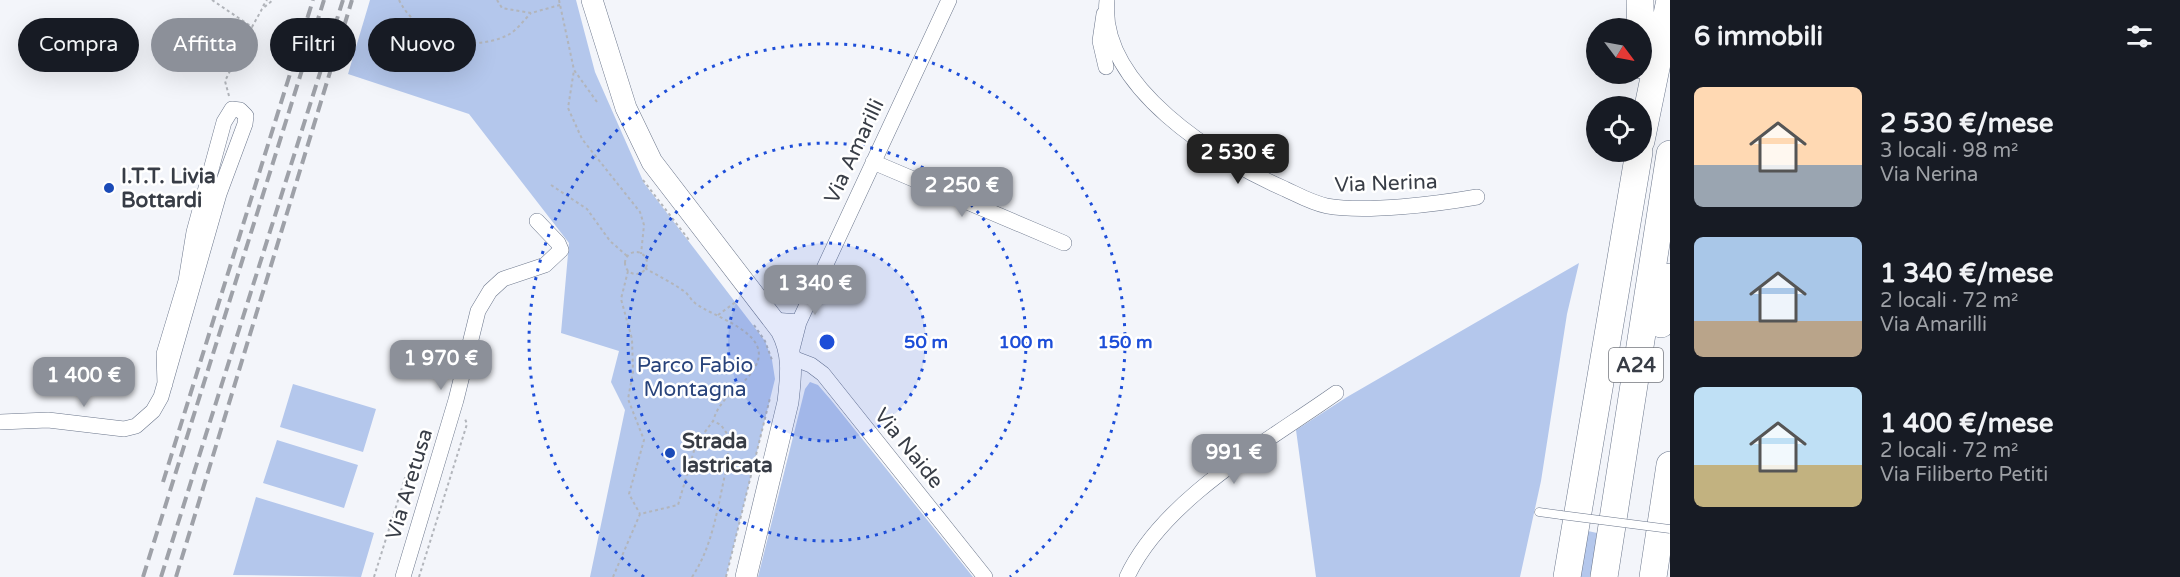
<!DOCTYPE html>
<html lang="it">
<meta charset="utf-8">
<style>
body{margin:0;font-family:"Varela Round",sans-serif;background:#242831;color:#f1f3f6;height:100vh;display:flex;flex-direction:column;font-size:22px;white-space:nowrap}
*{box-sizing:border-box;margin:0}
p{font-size:20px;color:#9ea1a6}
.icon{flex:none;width:33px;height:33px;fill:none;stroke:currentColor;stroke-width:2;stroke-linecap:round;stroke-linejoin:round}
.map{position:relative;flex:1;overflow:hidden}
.details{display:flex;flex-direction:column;background:#171b24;width:510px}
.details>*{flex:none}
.top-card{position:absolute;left:18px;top:18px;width:570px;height:54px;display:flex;gap:12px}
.needle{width:39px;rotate:122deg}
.fabs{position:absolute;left:1586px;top:18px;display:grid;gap:12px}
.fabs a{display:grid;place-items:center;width:66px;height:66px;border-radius:50%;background:#171b24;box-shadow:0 6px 24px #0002;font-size:30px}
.price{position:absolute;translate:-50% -51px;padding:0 14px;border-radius:12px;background:#8c9099;color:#fff;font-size:20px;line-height:39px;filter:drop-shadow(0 2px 3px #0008)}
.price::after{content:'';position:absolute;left:50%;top:36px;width:18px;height:14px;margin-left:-9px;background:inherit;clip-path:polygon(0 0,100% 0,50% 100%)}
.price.current{background:#222;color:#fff}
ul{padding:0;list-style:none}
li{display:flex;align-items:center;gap:18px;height:150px;padding:0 24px}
li span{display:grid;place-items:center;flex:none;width:168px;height:120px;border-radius:9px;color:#555}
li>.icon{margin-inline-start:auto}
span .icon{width:72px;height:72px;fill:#fffc;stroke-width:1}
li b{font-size:26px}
h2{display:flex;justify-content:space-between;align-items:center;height:72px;padding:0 24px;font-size:26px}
.chip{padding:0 21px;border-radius:27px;background:#171b24;box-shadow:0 6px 24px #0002;font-size:21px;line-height:54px}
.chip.current{background:#8c9099;color:#fff}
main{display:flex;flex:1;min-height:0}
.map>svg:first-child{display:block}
</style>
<main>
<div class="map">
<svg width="1670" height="577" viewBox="0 0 1670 577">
<rect width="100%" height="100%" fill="#f3f5fa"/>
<path fill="#b4c7ec" d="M370,0H576L595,72L644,183L765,341L772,360L775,379L726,577H590L625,410L611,382L619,351L561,333L569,243L469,114L348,74Z
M1579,263L1567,314L1541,481L1520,577H1316L1296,430L1347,397Z
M810,382L818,385L831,400L973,577H758L805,389Z
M293,384L376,409L363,452L280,427Z
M277,440L358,465L344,508L263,483Z
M256,497L374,533L361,577L233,575Z
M1588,531L1597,533L1591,577H1579Z"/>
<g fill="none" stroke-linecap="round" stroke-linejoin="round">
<g stroke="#6b768b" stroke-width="9">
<path id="lane" d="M1539,512L1561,515"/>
</g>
<g stroke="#6b768b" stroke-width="16">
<path id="street" d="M1107,0C1098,86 1218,160 1285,189C1298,195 1312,203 1327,206C1366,213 1437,204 1477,197
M1104,14L1100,41L1106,67
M873,162L1064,243
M773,320L799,322L790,357L811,365L823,374L985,577
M799,322L949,0
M0,422L48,420L124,429L136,426L153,411L161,397L219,194L245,124L246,116L240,110L232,109L224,122L194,232L186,281L164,354L165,384
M403,577L456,400L478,311L490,291L503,279L545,265L561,250L558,243L537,221
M1127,577C1163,499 1267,442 1336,393"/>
</g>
<g stroke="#6b768b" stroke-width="22">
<path id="secondary" d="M592,0L626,108L652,162L781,330C794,354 791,376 788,402L746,577"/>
</g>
<g stroke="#6b768b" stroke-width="28">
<path id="highway" d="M1640,0L1641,65
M1641,141L1670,0
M1661,324L1670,277
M1567,577L1639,152
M1604,577L1670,154
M1653,577L1670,465"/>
</g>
<path stroke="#b2b5bb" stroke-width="2" stroke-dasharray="3 3" stroke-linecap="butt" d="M212,0L252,27L262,9L273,0
M399,0C417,37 470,54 508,35C516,31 524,20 531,13
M497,0L502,8L531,13L560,5
M559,0L574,70
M263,6L267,0
M229,96L225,81L252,27
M597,102L574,70L568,108L582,139L640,212L644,225L641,254
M643,180L689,240
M551,185L587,209L610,241L627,256
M625 263a11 11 0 1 1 22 0a11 11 0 1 1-22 0Z
M645,268C658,276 673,283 685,292C689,295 691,300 695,303C712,317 775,333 755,367C743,389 721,394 713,421
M628,271L621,299L632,339L633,372L628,399L644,440L629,494L640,514
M718,315L737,301
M754,325L765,341L772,360
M374,577L405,478L417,481
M419,577L467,424L465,419
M613,577L640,514L678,505L696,444L713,421L721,425L730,438L726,470
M692,577C713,546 718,505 726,470L751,473
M726,577L770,398"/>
<use href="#lane" stroke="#fff" stroke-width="8"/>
<use href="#street" stroke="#fff" stroke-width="15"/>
<use href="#secondary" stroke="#fff" stroke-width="21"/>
<use href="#highway" stroke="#fff" stroke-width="27"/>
<path stroke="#9ea1a8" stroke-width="4" stroke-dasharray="12 6" stroke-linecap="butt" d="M163,482L313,0
M143,577L324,0
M161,577L343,0
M176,577L352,0"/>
<g stroke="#6b768b" stroke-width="9" stroke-linecap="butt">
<path id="lane-bridge" d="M1561,515L1670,529"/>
</g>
<use href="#lane-bridge" stroke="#fff" stroke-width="8"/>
</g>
<circle cx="827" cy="342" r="99" fill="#1d4ed8" fill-opacity=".12"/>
<g fill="none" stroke="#1d4ed8" stroke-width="3" stroke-dasharray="3 6">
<circle cx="827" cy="342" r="99"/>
<circle cx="827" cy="342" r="199"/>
<path d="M644 577A298 298 0 1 1 1010 577"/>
</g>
<g fill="#1a4ab7" stroke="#fff" stroke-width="2">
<circle cx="109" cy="188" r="6"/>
<circle cx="670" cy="453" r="6"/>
</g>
<g text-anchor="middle" stroke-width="5" stroke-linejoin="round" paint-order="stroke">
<rect fill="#fff" stroke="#74777e" stroke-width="1.5" x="1609" y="348" width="54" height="34" rx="4.5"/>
<g font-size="20" font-weight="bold" fill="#383d46">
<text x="1636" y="372">A24</text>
</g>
<g font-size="21" fill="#383d46" stroke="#fff">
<text transform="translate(854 151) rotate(-65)" y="7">Via Amarilli</text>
<text transform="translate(1386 183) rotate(-2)" y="7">Via Nerina</text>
<text transform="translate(909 448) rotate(51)" y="7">Via Naide</text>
<text transform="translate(409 484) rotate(-73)" y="7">Via Aretusa</text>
</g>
<g font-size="21" font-weight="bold" fill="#383d46" stroke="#fff" text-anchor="start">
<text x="121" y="183">I.T.T. Livia<tspan x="121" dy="24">Bottardi</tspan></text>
<text x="682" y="448">Strada<tspan x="682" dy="24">lastricata</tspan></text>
</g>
<g font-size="21" fill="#28437b" stroke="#fff">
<text x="695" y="372">Parco Fabio<tspan x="695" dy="24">Montagna</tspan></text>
</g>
</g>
<circle cx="827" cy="342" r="9" fill="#1d4ed8" stroke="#fff" stroke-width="3"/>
<g font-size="18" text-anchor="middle" font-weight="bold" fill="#1d4ed8" stroke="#fff" stroke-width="5" stroke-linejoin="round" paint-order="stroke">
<text x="926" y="348">50 m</text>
<text x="1026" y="348">100 m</text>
<text x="1125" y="348">150 m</text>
</g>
</svg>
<div class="fabs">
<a><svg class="needle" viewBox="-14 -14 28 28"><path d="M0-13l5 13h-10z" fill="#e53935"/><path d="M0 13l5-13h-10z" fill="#9ea1a6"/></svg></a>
<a><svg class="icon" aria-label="locate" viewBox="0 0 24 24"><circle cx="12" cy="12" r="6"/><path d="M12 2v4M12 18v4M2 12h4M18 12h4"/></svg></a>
</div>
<b class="price current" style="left:1238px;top:185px">2 530 €</b>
<b class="price" style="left:962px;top:218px">2 250 €</b>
<b class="price" style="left:815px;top:316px">1 340 €</b>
<b class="price" style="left:441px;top:391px">1 970 €</b>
<b class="price" style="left:84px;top:408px">1 400 €</b>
<b class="price" style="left:1234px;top:485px">991 €</b>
<div class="top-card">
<a class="chip">Compra</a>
<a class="chip current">Affitta</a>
<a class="chip">Filtri</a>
<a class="chip">Nuovo</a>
</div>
</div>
<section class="details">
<h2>6 immobili<svg class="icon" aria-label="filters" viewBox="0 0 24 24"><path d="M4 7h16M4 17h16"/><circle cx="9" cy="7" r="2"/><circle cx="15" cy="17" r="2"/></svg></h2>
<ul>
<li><span style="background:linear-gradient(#ffd9b3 65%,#9aa5b1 0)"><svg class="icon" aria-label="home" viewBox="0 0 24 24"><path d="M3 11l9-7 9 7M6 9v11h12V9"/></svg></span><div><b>2 530 €/mese</b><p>3 locali · 98 m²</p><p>Via Nerina</p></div></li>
<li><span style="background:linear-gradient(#a9c7e8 70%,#b9a48a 0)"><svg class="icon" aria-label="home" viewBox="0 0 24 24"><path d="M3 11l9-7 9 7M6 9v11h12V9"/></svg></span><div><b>1 340 €/mese</b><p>2 locali · 72 m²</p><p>Via Amarilli</p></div></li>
<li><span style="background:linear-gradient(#bfe0f5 65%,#c2b280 0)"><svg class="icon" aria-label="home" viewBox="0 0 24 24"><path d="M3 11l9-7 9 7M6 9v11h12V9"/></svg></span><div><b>1 400 €/mese</b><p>2 locali · 72 m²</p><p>Via Filiberto Petiti</p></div></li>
</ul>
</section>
</main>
